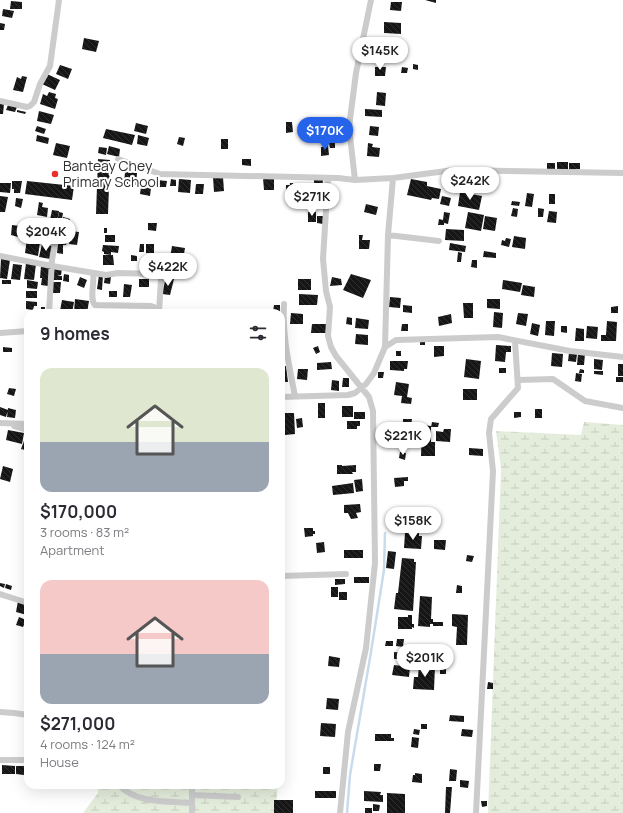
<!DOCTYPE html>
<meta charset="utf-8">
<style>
body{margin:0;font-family:Manrope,sans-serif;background:#f2f2f3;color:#2b2b33;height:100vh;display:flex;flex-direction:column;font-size:15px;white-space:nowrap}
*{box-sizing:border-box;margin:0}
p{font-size:13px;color:#7c7c81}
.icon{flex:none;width:22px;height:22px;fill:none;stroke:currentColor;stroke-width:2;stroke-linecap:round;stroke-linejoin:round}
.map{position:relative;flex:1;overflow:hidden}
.details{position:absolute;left:24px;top:309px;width:261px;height:480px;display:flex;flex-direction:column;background:#fff;border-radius:12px;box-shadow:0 4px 16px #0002}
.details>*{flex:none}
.price{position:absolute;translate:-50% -34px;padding:0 9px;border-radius:14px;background:#fff;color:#222;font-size:13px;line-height:26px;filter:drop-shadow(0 1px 2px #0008)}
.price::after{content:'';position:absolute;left:50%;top:24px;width:12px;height:9px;margin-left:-6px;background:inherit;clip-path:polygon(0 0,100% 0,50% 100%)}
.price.selected{background:#2563eb;color:#fff}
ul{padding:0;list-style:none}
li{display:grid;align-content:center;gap:8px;height:212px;padding:0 16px}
li span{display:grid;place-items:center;height:124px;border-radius:12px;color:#555}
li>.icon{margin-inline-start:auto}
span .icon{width:72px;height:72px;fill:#fffc;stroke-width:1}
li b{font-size:17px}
h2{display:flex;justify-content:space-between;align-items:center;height:48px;padding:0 16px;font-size:17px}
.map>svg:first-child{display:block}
</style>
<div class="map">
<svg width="623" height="813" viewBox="0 0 623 813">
<defs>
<pattern id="wetland-marsh" width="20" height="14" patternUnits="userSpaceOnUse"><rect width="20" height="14" fill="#e4eddc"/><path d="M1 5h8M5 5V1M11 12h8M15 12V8" fill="none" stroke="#c4ccbd"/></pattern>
<pattern id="building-back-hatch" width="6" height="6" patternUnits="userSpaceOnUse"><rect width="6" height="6" fill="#161616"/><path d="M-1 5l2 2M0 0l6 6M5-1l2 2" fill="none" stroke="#303030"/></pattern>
</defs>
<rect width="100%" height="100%" fill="#fff"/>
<path fill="url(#wetland-marsh)" d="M584,422L623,425V813H488L501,469L496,431L581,435Z
M98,785H278L275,813H83L98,793Z"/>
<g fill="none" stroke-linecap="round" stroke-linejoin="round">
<path stroke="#c8dbed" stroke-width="2.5" d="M347,813L350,775L371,652L384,570L385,533"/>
</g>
<path fill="url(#building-back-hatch)" d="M425,0H436V3Z
M11,1L22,2V9H10Z
M391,2H402L401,11L390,10Z
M3,9L14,11L12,18L2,16Z
M384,22L401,23V34L384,33Z
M0,23L5,24L4,30H0Z
M84,38L99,41L96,52L82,49Z
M379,53L387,54L386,61L378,60Z
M387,58H393V63H387Z
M413,64L418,65V70L413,69Z
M60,65L72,69L68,79L56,74Z
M375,67H386L385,76H375Z
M402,67L408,68L407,73H401Z
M47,74L60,80L55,90L42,84Z
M22,76L27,77L23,92L13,90L17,77L21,79Z
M49,92L56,94L55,98L58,99L55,109L40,104L43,94L47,96Z
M377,92L386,93L385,106L376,105Z
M0,103L4,104L3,114H0Z
M8,105L17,107L15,112L6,110Z
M365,109L382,110V117L365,116Z
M17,110L26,112L25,114L17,112Z
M39,111L54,115L51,124L37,121Z
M286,122H292L293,132L286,133Z
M136,123L148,126L146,134L134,131Z
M37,126L46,129L44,134L35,131Z
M370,126L379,127L378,136L369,135Z
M106,129L135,135L132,145L103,138Z
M37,135L49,138L48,144L36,141Z
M138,135L149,138L147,146L137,144Z
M179,137L185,138L183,146L177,144Z
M221,139H228V149H221Z
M56,143L70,146L67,158L53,155Z
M329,143H335V148H330Z
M368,143L373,144L372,147L380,148L379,157L367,156Z
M109,146L120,149L119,157L107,154Z
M328,146L329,155L321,156V147Z
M99,147L107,148L106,155L98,153Z
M98,159L110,160L108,214H96Z
M242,159H251V166L242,165Z
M557,162H568V170L557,169Z
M547,163H555V169H547Z
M569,163H580V169L569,170Z
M125,172L137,173L136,185L124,184Z
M213,177H223L224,191L214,192Z
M451,177H456V184H451Z
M263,178H274V190H264Z
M171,179L176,180V186H170Z
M179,179L191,180L190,193L178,192Z
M314,179H323L322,190L314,189Z
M411,179L427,182V186L441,189L439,199L432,198L431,200L407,195Z
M157,180L167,181L166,187H157Z
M12,181H22L20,193H14V189H12Z
M27,181L74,186L72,200L25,194Z
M0,183H11L10,193L0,192Z
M290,183H293L292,195H286V185H290Z
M196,184H204L203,194H195Z
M141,187L151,188L150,196L140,194Z
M297,191H312L311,199H297Z
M460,192L482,196L479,210L458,206Z
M527,193L534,194L532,207L525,206Z
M549,194H555V204H549Z
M0,196L8,197L5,212H0Z
M442,196L451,198L449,206L440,204Z
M16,198L23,199L21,208L15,206Z
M302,199L319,202V208H301Z
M512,201L520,202L519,206L511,205Z
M39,202L43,203L42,207L48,208L47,217L37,215Z
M366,204L378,207L376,215L364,212Z
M513,208L518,209L517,217L511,216Z
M538,208L544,209L543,217H538Z
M52,210L59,211L57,221L50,220Z
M549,211L557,212L556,223L547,222Z
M59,212L63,213L61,224L57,223Z
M308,212H316V222H308Z
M444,212L450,213L448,224L444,223V225H438L439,219L443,220Z
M468,212L484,215L481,231L465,228Z
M317,216H323V224L317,223Z
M485,216L497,218L495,231L483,229Z
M63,217L70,219L68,226L62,225Z
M148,223H157L156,231L148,230Z
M12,225L20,226L18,237L11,235Z
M32,226L37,227L36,232L44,233L43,240L30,237Z
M104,228H107V233H104Z
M446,229L464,230V241L445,240Z
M70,231L79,232L77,245L69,244Z
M59,232L68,233L66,245H63V254L57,253Z
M105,235H115V242H105Z
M359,235H363L362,240H370L369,249H359Z
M514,236L526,238L525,249L512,247Z
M506,238L511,239L509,247L501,245L502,240L505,241Z
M27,239L40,242L38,256L25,253Z
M450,243L466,246L465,252L449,250Z
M42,244L52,246L50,259L39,257Z
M140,244H144V252H139Z
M146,244H154V253H146Z
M103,245L119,246L118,253L111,252V255L104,254V252L102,251Z
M172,246L185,248L183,260L170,258Z
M484,251L496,253V258L483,257Z
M458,252L462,253L461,262H457Z
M103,255H113L114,265H103Z
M131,255L137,256V261H131Z
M1,258L10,260L7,279L0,278Z
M472,260H477V268L471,267Z
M26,263L36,264L34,280L24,279Z
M13,264L22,265L20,280L11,279Z
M41,266L51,267L48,286L41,285L42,278H40Z
M53,268L62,269L61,275L57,276H62V280H53Z
M169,271H174L173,277H168Z
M64,274L69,275V282L63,281Z
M351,274L371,280L363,298L343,290Z
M99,275H103L102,290L97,289Z
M105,276L111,277L110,284L104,283Z
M80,277L87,280L84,288L77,285Z
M332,277L341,279L342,285L330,286Z
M169,278L174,279L170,295L162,294L165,281L168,282Z
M139,279H149V287H139Z
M298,279H311V290H298Z
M2,280H11V284H2Z
M27,280L38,282L37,289L27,288Z
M503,280L522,283L520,292L502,289Z
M53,282H61L60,293H53Z
M124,284L132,285L130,297H123Z
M523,285L535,287L534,297L521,295Z
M26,291H37V298H26Z
M109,291H117V297H109Z
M299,294L318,295L317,305H299Z
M390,297L401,298L400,308L389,307Z
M75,299L89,301L87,313L74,312Z
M487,299H500V309L487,308Z
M62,300L74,302L72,313L60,311Z
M26,301L37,302V306H34L33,310L26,309Z
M463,303H473V318H464Z
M274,305H280V312H273Z
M403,305L412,306V313L403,312Z
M618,306V313H611V307Z
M41,307H45V311L41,310Z
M494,312L503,313L502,328L493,327Z
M291,313L303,314V324H290Z
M518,313L528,314L526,326L516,324Z
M451,314L452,323L439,326L438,317Z
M347,317L352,318V325L346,324Z
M356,318L369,320L368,329L355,328Z
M546,321H555L554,336L545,335Z
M607,321L617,322L616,341H601V335H606Z
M532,323L540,325L538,336L530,334Z
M312,324H327V333H311Z
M402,324H408V331H401Z
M561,326H567V333L561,332Z
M587,326L598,327L597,339L586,338Z
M576,328L584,329V341H575Z
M356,334L368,335V345L355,344Z
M420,340H425V345H420Z
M496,345L511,346V352H506L505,362L495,361Z
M318,346L320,352L316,354L313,348Z
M434,346H444V356L434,357Z
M3,347L12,348V352H3Z
M396,351H401V356H396Z
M552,353L563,354L562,367L551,366Z
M569,353L577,354L576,362L568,361Z
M578,353L585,354L584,365H577Z
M466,359L481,361L479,379L464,377Z
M594,359L603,360L602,370L594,369Z
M390,361H408L407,369H404V371L390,370Z
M331,362L332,369L317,370V363Z
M618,364H623V376H618Z
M286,366L288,382H281V367Z
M499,368H506V373H499Z
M298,369H308L307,380L297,379Z
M580,369L584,370V373H579Z
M594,371H603V375L594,374Z
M378,372H384L383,378H378Z
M576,373L582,374L581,382L575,381Z
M616,377H623V382H616Z
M343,378H349V387H342Z
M332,380L339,381V391L331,390Z
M396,382L409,384L407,397L412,398L411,404L401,403L402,396L394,395Z
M9,388L16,389L14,396L7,394Z
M463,389H477V400H463Z
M318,403H325V418H318Z
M342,406H353V417H342Z
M0,407L8,410L6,417L0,415Z
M8,408L16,410L15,418L7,417Z
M535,409H542V418H535Z
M354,412H365V419H354Z
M514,412H521V417L514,418Z
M283,413H294L295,434L285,435Z
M302,418L303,427L297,428L296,419Z
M403,419H412L410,432H400V424H403Z
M347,421H360V426H357V429H347Z
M432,422L439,423L438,427H431Z
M390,425H393V431H390Z
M422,425L431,426V442H435V456H421Z
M444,429H451L450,442L436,441V431L443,432Z
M8,430L24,433L22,444L6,440Z
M281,433H284V438H281Z
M25,434H28V442L24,441Z
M24,441L28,442V451L21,449Z
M469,448L483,449V456L469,455Z
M400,452L406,453L405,460L399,458Z
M337,465H342V466L356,465V472H352L353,474H337Z
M3,466L13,469L10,482L0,479Z
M408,477V481H404V486L395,487L394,478Z
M362,479L363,491L356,492L354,480Z
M353,483L354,493L333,495L332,486Z
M360,504L361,512L356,513L358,518L351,519L348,513H344V505Z
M304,528H313V531H315V534H313V536L305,537Z
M410,532H419V536H422L421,549L404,548L405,533H410Z
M434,540H446L445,550L434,549Z
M324,542L325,552L317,553L316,543Z
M344,550H363V558H344Z
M388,551L396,552L394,569L386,568Z
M467,555L474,556L472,562L466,561Z
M402,558L414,559V562H416L413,611L394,609L396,593H398Z
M354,577H369V583H354Z
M335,579H345V584L335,585Z
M0,583L5,584L4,588L0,586Z
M6,584L12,586L11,590L5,588Z
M457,585L462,586V593H456Z
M331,587H338V597H331Z
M339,592H347V600H339Z
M420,596L432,597L431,619H433V622H443V626H433V624H430V627L418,626Z
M18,601L28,604L27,615L16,612Z
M452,614L468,615L467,645H456L457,627L452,626Z
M408,615H412V624H414V628L412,627V629H398V617H408Z
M19,617L26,620L23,627L16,625Z
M397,639H404L403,647L396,646Z
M386,641H393V646H385Z
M394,652L406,653V659H394Z
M329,656L340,658L339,667L328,666Z
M440,664L446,665V674H440Z
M394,665L410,667L409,677L392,675Z
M419,665L435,666L434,690L413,689L414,677H418Z
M488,682L493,683V689H487Z
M327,698L339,699L338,710L326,709Z
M450,715L464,716V722L449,721Z
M321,723L336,724L335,737L320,736Z
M421,724H427V729H421Z
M414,729L420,730L419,735L413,734Z
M462,729L473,730L472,737L461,736Z
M375,734H391V738H394V741H375Z
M412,737L419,738L418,748L411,747Z
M374,764H381L380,771H374Z
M2,765L15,766V774H2Z
M16,766H25L24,775L16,774Z
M323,767H330V774H323Z
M450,769L457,770L456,781H449Z
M415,773L422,774V783L412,782L413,775H415Z
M460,780L469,781L468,788L460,787Z
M446,787H452L450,813H445Z
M315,791H336V798H315Z
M364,791L381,792L380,795H383V802L364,801Z
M387,793L405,794V813H387Z
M274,800H293V813H274Z
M481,801H487V806L482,807Z
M373,804L380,805L379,811H373Z
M365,808H372V813H365Z"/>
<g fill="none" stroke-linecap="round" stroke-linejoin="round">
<path stroke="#ccc" stroke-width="6" d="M0,101L27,107L30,106L34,102L40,84L50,66L59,0
M118,159L160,174L338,178L355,180L393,178L454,170L623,173
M328,178L323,259L326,291L330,307L328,336L331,347L336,356L369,397L373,411L375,563L366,648L348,732L340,813
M355,180L349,127L356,73L371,0
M388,235L439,241
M0,256L52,266L106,275L118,273L156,274L160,276L161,279L159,313
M93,273C95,282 89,299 95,305L151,306L156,308L159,312
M284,304C282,335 289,365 295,396
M49,313L52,260L58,225
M0,333L28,331
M385,347L388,235L393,178
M518,380L553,379L585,401L623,408
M281,397L348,395L355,393L366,384L374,373L385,347L396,340L498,337L570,351L623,357
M0,423L28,424
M14,426L28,430
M281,576L346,574
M0,594L28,603
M0,712L14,713L28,715
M0,760H28
M119,785C136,804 168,801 192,803
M192,795L238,797
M192,813V785
M476,813L493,471L489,433L491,419L518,388L515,341"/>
</g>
<circle fill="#ec2f2b" stroke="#fff" stroke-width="1.5" cx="55" cy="174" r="4"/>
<g text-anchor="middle" stroke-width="4" stroke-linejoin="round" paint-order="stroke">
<g font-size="14" fill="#2f2f2f" stroke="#fff" text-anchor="start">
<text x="63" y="171">Banteay Chey<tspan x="63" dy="16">Primary School</tspan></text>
</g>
</g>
</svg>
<b class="price" style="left:380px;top:71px">$145K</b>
<b class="price selected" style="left:325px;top:151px">$170K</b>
<b class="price" style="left:470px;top:201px">$242K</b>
<b class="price" style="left:312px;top:217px">$271K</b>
<b class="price" style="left:46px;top:252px">$204K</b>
<b class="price" style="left:168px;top:287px">$422K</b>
<b class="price" style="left:403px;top:456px">$221K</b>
<b class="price" style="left:413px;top:541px">$158K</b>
<b class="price" style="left:425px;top:678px">$201K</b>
<section class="details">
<h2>9 homes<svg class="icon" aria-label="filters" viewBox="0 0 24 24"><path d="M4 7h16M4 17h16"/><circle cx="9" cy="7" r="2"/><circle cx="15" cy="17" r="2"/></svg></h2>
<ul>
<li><span style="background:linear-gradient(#dfe7d0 60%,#9aa5b1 0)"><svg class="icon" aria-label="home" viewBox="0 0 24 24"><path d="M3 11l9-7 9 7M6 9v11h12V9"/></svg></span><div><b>$170,000</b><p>3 rooms · 83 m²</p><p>Apartment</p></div></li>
<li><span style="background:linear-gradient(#f6c9c9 60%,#9aa5b1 0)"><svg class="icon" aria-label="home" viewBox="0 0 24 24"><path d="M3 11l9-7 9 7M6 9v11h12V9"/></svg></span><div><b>$271,000</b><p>4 rooms · 124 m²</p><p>House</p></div></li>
</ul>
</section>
</div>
